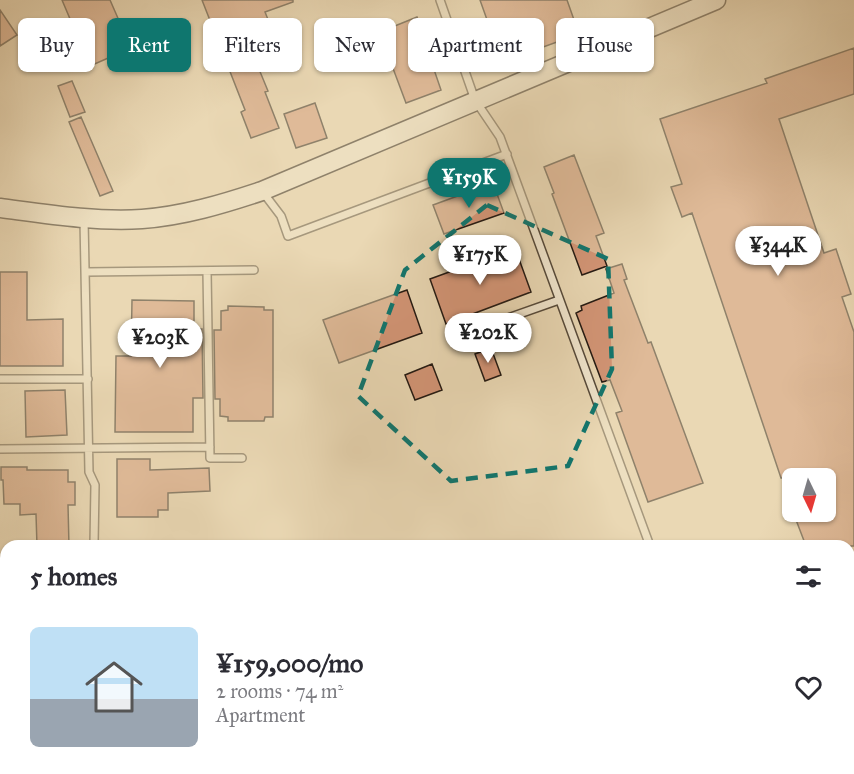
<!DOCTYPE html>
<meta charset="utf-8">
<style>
body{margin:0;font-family:"IM FELL Great Primer",serif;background:#f2f2f3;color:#2b2b33;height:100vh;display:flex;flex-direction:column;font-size:22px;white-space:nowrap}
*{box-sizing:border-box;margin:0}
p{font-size:20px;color:#7c7c81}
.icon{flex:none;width:33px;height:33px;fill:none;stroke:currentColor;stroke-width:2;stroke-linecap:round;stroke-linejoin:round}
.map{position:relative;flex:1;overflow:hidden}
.side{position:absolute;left:0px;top:540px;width:855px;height:234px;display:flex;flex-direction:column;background:#fff;border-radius:18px 18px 0 0;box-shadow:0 2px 4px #0004}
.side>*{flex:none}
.top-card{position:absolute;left:18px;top:18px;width:819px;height:54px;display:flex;gap:12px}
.needle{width:39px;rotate:175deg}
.fabs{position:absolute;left:782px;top:468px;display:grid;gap:12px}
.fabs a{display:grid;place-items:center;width:54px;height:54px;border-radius:9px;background:#fff;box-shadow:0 2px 4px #0004;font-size:30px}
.price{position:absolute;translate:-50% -51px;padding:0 14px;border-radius:21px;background:#fff;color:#222;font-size:20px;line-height:39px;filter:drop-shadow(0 2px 3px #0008)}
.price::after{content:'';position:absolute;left:50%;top:36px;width:18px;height:14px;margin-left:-9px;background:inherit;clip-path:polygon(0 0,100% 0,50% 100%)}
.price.current{background:#0f766e;color:#fff}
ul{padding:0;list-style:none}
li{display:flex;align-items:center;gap:18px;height:150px;padding:0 30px}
li span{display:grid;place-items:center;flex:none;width:168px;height:120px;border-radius:9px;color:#555}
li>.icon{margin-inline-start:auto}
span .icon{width:72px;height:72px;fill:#fffc;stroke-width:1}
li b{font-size:26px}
h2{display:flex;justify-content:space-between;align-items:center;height:72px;padding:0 30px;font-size:26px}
.pill{padding:0 21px;border-radius:9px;background:#fff;box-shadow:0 2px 4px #0004;font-size:21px;line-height:54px}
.pill.current{background:#0f766e;color:#fff}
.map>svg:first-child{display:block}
</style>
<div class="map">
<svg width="854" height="774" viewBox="0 0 854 774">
<rect width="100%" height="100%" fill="#ead8b4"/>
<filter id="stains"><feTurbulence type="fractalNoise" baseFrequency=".00333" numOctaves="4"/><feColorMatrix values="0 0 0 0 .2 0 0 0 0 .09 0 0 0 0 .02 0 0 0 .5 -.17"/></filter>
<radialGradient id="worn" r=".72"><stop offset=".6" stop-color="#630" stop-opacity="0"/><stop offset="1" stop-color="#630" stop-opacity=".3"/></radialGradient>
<path fill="#d39576" stroke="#231912" stroke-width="1.5" d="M62,0H110L131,48L90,66Z
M202,0H293V2L265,12L279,47L254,57L268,91L265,92L279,128L251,138L241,112L245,110Z
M480,0H567L579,34L502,62Z
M0,10L17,35L0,46Z
M417,17L429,48L427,49L441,90L406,103L391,63L387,65L375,34Z
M854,48V94L779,119L824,253L836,249L851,294L842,297L854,332V546H806L793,512H825V478H781L692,213L682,217L671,187L682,184L660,119L767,83L765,79Z
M72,81L85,112L70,117L58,86Z
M315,103L327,138L296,148L284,114Z
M81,117L113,191L100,196L69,122Z
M574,155L604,233L596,236L607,266L582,275L552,194L554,193L544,167Z
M493,183L504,213L444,234L433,205Z
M515,248L531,292L446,324L430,279Z
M622,264L627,279L624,280L648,343L651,342L703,483L648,502L616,413L622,411L610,380L602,382L576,313L582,310L581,306L614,293L606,269Z
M0,272H27V320L63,319V366H0Z
M407,290L422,333L339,363L323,320Z
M132,300L194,301V329H202L203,398H193V432H115L116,356H131Z
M228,306L264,307V310H273V417H265L264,421H228V417L220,416V399H215L214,330H221V311L228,310Z
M491,348L501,375L485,381L475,354Z
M432,364L442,390L415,400L405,375Z
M65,390L67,435L26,437L25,391Z
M117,459H150V470L209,468L210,491L168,493V510H158V517H117Z
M1,467H27V470H68V482H75V505H68L69,546H37L36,514L20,515V504H4L3,480H1Z"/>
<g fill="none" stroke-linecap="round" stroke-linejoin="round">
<g stroke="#55493a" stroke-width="10">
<path id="lane" d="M440,0L475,100L500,137L650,546
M262,191L281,216L288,236L507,154
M84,220L89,472L95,485L94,544
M207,271L210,458H242
M86,272L254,270
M477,329L559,300
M0,379H88
M0,449L210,447
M745,768L747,774
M288,774L305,768"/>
</g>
<g stroke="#231912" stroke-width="21">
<path id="secondary" d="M0,208C46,214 95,222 142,219C183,216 223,204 262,191L716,0"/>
</g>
<use href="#lane" stroke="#f1e6ce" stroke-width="7"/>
<use href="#secondary" stroke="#f1e6ce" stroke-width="18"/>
</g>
<path d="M0 0H854V774H0ZM487,205L608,259L612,369L568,466L451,481L358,396L405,270Z" fill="#ead8b4" fill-opacity=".55" fill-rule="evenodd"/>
<path fill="none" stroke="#0f766e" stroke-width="4.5" stroke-dasharray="12 8" stroke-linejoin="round" d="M487,205L608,259L612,369L568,466L451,481L358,396L405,270Z"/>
<rect width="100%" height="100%" filter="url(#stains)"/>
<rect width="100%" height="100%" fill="url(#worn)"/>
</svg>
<div class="fabs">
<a><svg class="needle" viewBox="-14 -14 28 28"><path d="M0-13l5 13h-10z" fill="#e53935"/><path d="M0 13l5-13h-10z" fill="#7c7c81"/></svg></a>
</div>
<b class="price current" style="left:469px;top:209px">¥159K</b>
<b class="price" style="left:778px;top:277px">¥344K</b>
<b class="price" style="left:480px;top:286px">¥175K</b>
<b class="price" style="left:488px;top:364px">¥202K</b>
<b class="price" style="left:160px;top:369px">¥203K</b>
<div class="top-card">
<a class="pill">Buy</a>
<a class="pill current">Rent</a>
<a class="pill">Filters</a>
<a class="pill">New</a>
<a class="pill">Apartment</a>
<a class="pill">House</a>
</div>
<section class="side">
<h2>5 homes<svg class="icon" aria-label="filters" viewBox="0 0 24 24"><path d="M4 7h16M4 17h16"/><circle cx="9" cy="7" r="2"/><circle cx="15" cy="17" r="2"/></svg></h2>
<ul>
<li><span style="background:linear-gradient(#bfe0f5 60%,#9aa5b1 0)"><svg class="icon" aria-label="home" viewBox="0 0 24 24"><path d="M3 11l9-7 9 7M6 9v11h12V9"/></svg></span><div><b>¥159,000/mo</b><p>2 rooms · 74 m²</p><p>Apartment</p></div><svg class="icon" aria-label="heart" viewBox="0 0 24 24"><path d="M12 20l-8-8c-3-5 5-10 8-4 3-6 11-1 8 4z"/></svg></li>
</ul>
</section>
</div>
